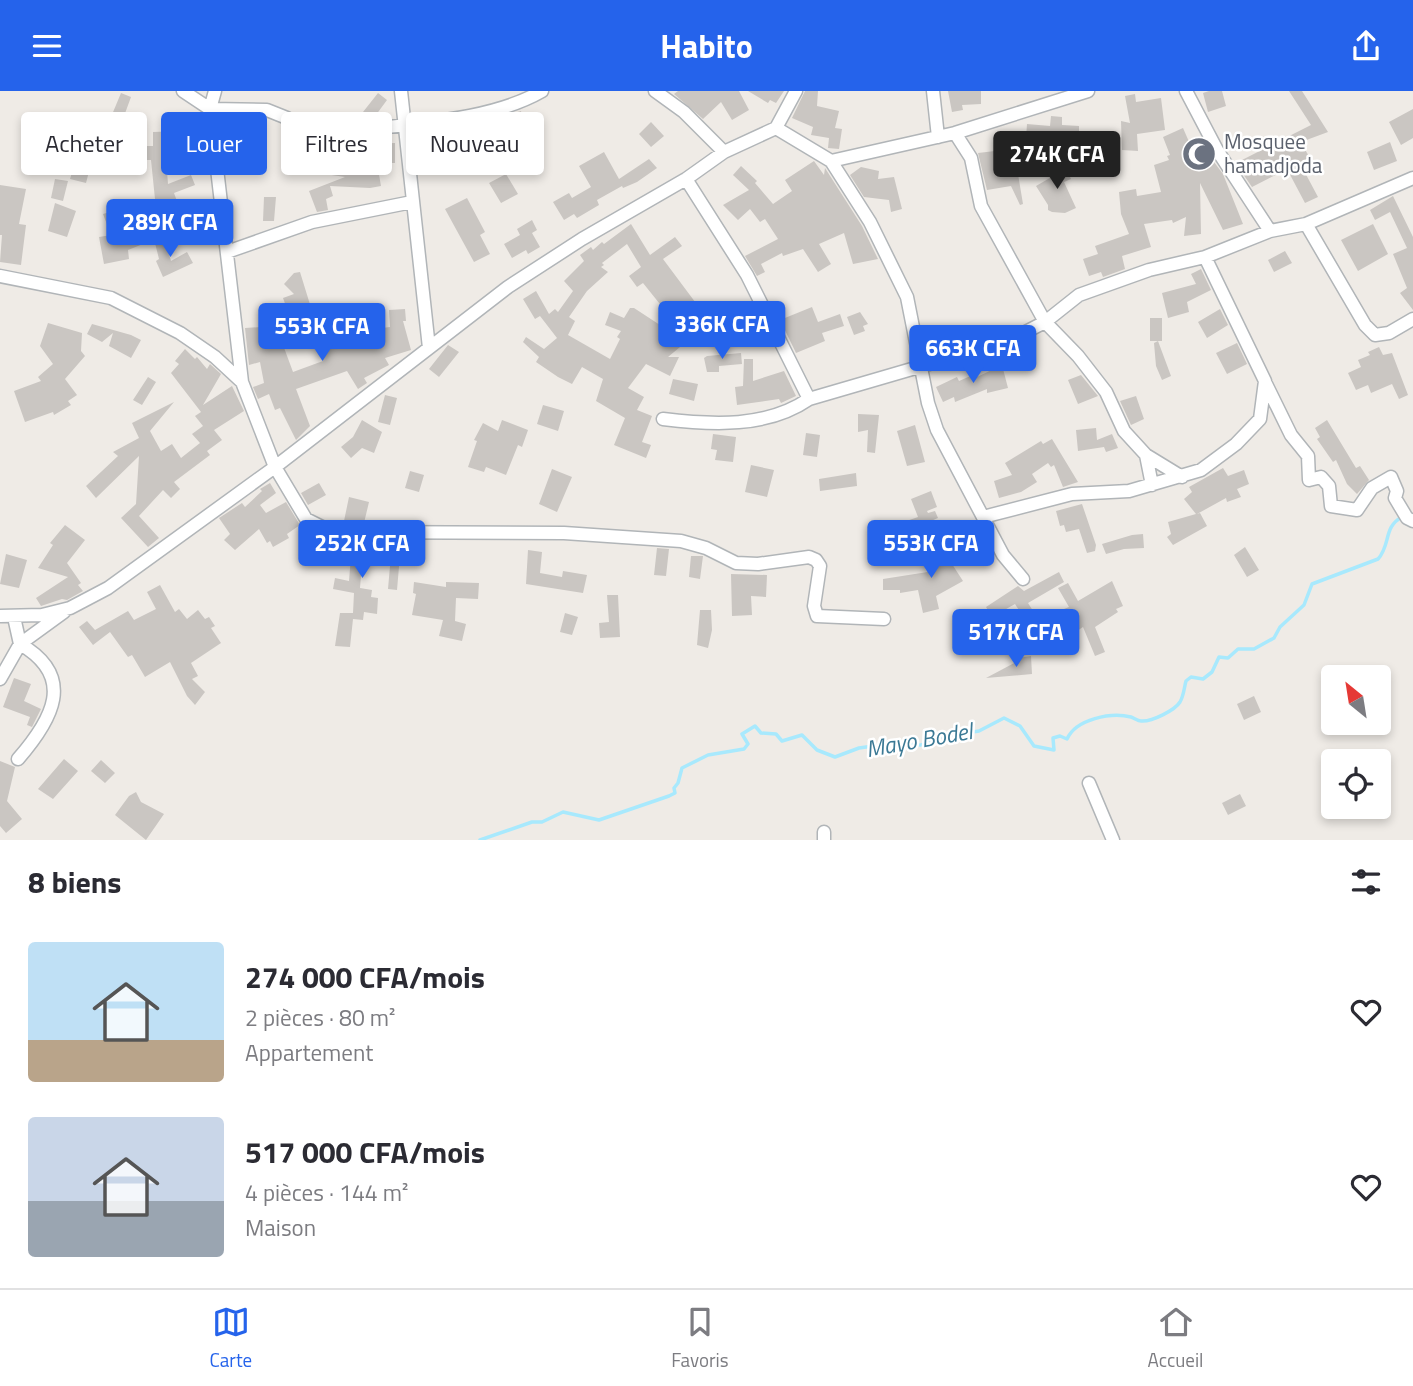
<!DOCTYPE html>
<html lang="fr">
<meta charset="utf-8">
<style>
body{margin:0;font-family:"Titillium Web",sans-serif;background:#f2f2f3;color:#2b2b33;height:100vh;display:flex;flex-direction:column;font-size:26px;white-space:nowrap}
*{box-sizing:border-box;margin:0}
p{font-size:23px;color:#7c7c81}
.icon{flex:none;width:38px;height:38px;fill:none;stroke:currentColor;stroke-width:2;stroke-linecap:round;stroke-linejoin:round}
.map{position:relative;height:749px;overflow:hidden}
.drawer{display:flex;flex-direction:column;background:#fff;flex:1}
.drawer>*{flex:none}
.hud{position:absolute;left:21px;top:21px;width:700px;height:63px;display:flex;gap:14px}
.needle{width:46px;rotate:330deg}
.fabs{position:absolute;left:1321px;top:574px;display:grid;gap:14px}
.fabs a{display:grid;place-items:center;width:70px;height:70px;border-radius:7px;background:#fff;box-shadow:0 4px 10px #0003;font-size:35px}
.price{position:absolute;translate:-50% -60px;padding:0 16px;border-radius:7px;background:#2563eb;color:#fff;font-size:23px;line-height:46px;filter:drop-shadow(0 2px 4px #0008)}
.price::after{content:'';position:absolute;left:50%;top:42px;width:21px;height:16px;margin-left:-10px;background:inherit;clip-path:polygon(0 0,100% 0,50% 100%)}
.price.on{background:#222;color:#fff}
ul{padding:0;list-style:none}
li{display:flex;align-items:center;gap:21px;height:175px;padding:0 28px}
li span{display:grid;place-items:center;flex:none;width:196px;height:140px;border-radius:7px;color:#555}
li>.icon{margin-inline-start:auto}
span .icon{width:84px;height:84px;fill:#fffc;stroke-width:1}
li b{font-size:30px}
h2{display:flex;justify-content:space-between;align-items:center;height:84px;padding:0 28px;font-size:30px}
.tag{padding:0 24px;border-radius:7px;background:#fff;box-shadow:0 4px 10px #0003;font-size:24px;line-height:63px}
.tag.on{background:#2563eb;color:#fff}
header{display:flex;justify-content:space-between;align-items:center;height:91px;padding:0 28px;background:#2563eb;color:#fff;font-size:32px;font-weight:700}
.menu{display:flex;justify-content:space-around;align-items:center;height:98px;border-top:2px solid #e1e1e2;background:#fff;font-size:19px;color:#7c7c81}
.menu a{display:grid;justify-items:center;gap:4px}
.menu .on{color:#2563eb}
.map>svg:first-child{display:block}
</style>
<header><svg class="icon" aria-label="menu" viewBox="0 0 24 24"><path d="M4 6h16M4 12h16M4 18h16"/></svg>Habito<svg class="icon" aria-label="share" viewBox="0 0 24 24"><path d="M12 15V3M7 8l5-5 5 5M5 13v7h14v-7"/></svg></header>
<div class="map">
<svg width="1413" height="749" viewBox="0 0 1413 749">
<rect width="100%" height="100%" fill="#efebe6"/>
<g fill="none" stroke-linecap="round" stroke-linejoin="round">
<path stroke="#a8e9fd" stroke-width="3.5" d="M480,749L532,731H542L563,721L599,729L669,705L675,702L674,697L678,692L682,677L708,664L744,658L748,653L742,643L755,635L761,642L776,643L782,650L802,644L817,659L835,666L859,657L888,653L921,654L941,646L979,640L1004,627L1020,635L1034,655L1054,659L1053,647L1060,645L1067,648C1076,628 1111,621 1131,626C1134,627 1138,630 1141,630C1152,631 1175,619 1180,611C1184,604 1184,597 1186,590L1191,586L1203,588L1212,581L1219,566L1228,567L1238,558H1254L1274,547L1280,536L1304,514L1312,493L1378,468C1391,454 1383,436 1402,426"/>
</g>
<path fill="#cac6c2" d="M678,0H739L749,19L732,29L721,11L703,28L674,3Z
M748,0H784L776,12L770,9L768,12Z
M805,0H818L817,15L839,20L835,37L842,38L839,58L828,57L829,47L811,44L813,36L792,27Z
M948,0H981V13L962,14L963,19L952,21Z
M1209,0H1222L1226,15L1208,21L1203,2Z
M1289,0H1302L1328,41L1301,51L1312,71L1302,76L1318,106L1305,112L1287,78L1252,96L1243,83L1247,81L1242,69L1311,34Z
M121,2L131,6L116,47L101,42L107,25L111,26Z
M378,2L387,9L373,28L363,21Z
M1135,3L1136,11L1161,7L1165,39L1137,43L1138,60L1122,59L1121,30L1130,32L1125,5Z
M1413,18V47L1401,54L1389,31Z
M521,20L528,48L504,53L498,27Z
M1051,25L1062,26V34L1079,35V46L1047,47L1046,68L1028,67V71H1016L1023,113L1020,114L1011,95L987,99L978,62L1020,57L1021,47H1026L1027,33L1050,35Z
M227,27L254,28L255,52L229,54Z
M651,31L664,45L651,56L639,43Z
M1183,37L1190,53L1214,71L1223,83L1243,133L1223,139L1200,92L1201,143L1184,145L1186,126L1173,132L1172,129L1144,133L1151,156L1122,165L1125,178L1103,186L1101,181L1089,185L1083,168L1098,163L1095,155L1129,143L1121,123L1119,101L1136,98L1137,105L1161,101L1154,74L1169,69L1167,65L1170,64L1163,46Z
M182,40L184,65L166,67L168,93L191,84L195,94L174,102L181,121L184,120L190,135L167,144L158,118L138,125L148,151L128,159L129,168L104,173L99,146L111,144L103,123L155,108L151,69H136V55H153V41Z
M362,48L363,53L395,52V72H377L381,95L370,97L330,95L333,105L326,108L328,119L317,121L309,100L345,86L305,80L307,67L328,70V53Z
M1390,51L1397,70L1374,79L1367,61Z
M604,61L619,88L649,68L657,77L637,91L623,97L622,95L597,109L599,114L577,127L574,123L564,129L553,111L569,102L572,107L591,96L579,75Z
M77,65L92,69L86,92L70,88Z
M814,70L824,84L825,77L862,135L878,168L853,173L844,142L819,153L831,173L818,181L803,158L783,165L782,162L761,173L765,181L757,185L745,165L778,148L765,128L760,131L750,118L738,129L723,114L749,99L733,84L741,75L757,90L755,92L773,113L792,100L785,89Z
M1063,71L1071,88L1064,91L1076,117L1065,122L1052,121L1048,119V114L1036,95L1055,84L1052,77Z
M861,76L879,80L878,88L894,86L902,118L891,121L889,109L864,106L850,84Z
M506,83L518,103L501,112L489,92Z
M55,88L68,90L63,110L51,107Z
M0,94L26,98L19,133L26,134L21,174L0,171L2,144H0Z
M1393,105L1413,146V219L1400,202L1407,197L1393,163L1407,157L1390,121L1375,129L1370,119Z
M264,106H276L274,130H263Z
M467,107L485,141L480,144L490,163L474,171L445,118Z
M55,112L76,120L67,146L48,140Z
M532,129L537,139L532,142L540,156L528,163L526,159L512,167L504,153L520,144L517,138Z
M631,133L650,164L675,146L682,155L663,168L710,231L695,244V234L688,248L643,192L637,196L629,185L641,176L627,153L602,172L604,174L601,176L608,181L587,200L569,226L575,230L568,244L610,268L620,248L617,246L621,240L605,234L610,221L624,227L630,217H634L686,251L668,266H679L670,285L646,273L628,297L644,306L637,319L652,325L642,351L651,354L646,367L614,354L625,327L596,310L603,288L582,276L572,293L558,286L536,271L539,266L523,251L526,246L544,258L557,247L540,225L535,228L523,208L536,200L549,223L555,218L558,221L573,200L564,190L584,170L580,164L591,156L593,159L602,151L604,153Z
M1373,133L1388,163L1358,180L1341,149Z
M164,145L171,170L187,161L193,172L163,186L156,170L159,168L154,148Z
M1285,160L1292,172L1274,181L1268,169Z
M1201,178L1211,199L1187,211L1189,221L1168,227L1162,202L1196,193L1191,183Z
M300,181L312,220L308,217L300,219L298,213L287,218L283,207L294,203L284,193L294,182Z
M812,216L818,231L840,223L844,235L822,242L825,250L796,262L780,229Z
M405,218L406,230H403L411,259L385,267L389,274L364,287L367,292L358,298L347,280L296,298L310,335L296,349L280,317L275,319L269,303L258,308L253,296L264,292L260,271L249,274L245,237L276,235L293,281L323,270L314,244L326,240L328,245L342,240L343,242L390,236L389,219Z
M1220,218L1228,234L1207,247L1198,231Z
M860,221L868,233L863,235L865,240L854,244L847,226Z
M1150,227H1162V250H1150Z
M48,232L82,242L81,260L85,265L65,288L77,304L68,310L71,314L54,324L53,321L25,331L14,300L41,290L38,286L53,273L40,255Z
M92,233L131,244L141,249L131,267L109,255L113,242L102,251L87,243Z
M1158,250L1171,285L1162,289L1156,275L1154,252Z
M1237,252L1247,273L1227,283L1216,262Z
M448,254L459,261L439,286L429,278Z
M1379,256L1383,264L1392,262L1408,304L1399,308L1392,293L1371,302L1368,294L1356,299L1348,282L1361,276L1358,269L1370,264L1368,261Z
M185,258L195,268L197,266L207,278L210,273L221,283L203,314L232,295L244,320L214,339L222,349L207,360L210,364L174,391L180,398L171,407L163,399L139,425L159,447L148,456L121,427L136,413L139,365L96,407L86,395L118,365L113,361L139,347L132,332L174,311L150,340L161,360L172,353L181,367L200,352L192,343L203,335L195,325L201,321L171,282L179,273L175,270Z
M741,262L742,273L719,275V281H707L704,267L707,265Z
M744,268H753V290L784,280L796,305L781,312L779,308L737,314L735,296L743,295Z
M1002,274L1008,297L987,302V298L955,311L954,306L943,311L936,296L957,286L959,290L975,283L977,286Z
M1081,284L1098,305L1078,313L1068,289Z
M148,286L156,291L142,314L133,309Z
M673,288L698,293L694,310L669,303Z
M385,304L397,307L390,334L378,331Z
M1136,305L1144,328L1131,334L1120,310Z
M543,314L564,320L558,340L537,333Z
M858,323L879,324L875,362L867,361L868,339L858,341Z
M362,329L382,341L374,362L362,357L351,367L341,356L353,346Z
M502,329L528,339L522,356L518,354L506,384L486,376L484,381L468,376L477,350L474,349L483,332L498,340Z
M1327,329L1356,377L1360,375L1369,389L1357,403L1347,393L1336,369L1333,371L1317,348L1320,346L1315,337Z
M915,334L925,371L907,375L897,340Z
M1096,337L1097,349L1112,343L1118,357L1106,361L1104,356L1078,360L1076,339Z
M806,342L820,344L817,366L803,364Z
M713,343L736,346L733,371L715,369L717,359L711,358Z
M1052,348L1078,391L1063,396L1054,374L1051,376L1048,372L1032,383L1037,391L1021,401L999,407L994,390L1012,384L1005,372L1041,350L1043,353Z
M751,374L774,379L767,406L745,401Z
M1223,377L1228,385L1244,379L1249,393L1237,398L1241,406L1227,411L1226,407L1197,423L1200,422L1207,435L1173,454L1167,446L1171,443L1168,431L1196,423L1184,408L1192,401L1189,396Z
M552,378L572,386L557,421L539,413Z
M410,380L424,384L419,401L405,397Z
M856,382L857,395L820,400L819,388Z
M270,392L276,402L260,414L266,422L286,411L300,434L287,443L289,447L273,456L270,450L267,452L259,438L235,459L224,449L230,443L219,427L242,412L245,416L262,400L260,398Z
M319,392L326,404L308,414L301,402Z
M931,400L937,416L927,420L928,422L935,420L938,427L912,438L916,449L902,454L895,434L918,426L911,408Z
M349,406L369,411L364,432L344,430Z
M1082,413L1096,454L1095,460L1087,462L1079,438L1066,441L1064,434L1060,435L1056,420Z
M65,434L85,449L67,472L81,492L78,494L83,500L67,509L62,508L41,515L36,507L68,486L38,477L53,454L50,452Z
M1143,443L1144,457L1124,458L1106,463L1102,453L1132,444Z
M332,450H392V463L400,464L397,499L388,498L390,475L362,472L360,497L372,499L371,506L378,507L377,523L364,521L363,529L353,528L350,556L335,555L340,522H353L354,502L333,498L335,487L349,490L351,465H333Z
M971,456L974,467L952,473L963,490L936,505L939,518L923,522L918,499L900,502V499H883V488L934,480L928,476L955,461Z
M1245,456L1259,479L1247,486L1234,464Z
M657,457L669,458L666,485L654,484Z
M528,459L542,461L540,482L562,486L563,480L587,484L583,502L526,493Z
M6,463L27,469L19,497L0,493Z
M691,465H703L700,488L689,486Z
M1059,481L1064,491L1028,512L1042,534L1032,540L1015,513L992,526L986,516L1018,495L1024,500Z
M731,483L767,484L766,506L751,505L752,524L732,525Z
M1112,490L1123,515L1116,518L1118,521L1095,536L1105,561L1095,565L1083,536L1077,540L1064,518L1069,516L1058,497L1068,492L1078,510Z
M414,491L446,496V491L479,492L478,508L456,507L455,530L466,533L462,550L439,545L443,529L412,524L416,503L413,502Z
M160,494L175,521L179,518L187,528L198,519L205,528L209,526L215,535L211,537L221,552L191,572L198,585L192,588L205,601L195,614L187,605L170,571L145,586L132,564L128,566L110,541L93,554L79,536L87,530L95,539L128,520L134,529L156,518L147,501Z
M607,504H618L620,546L600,547L599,532L609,531Z
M700,519H711L712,539L708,557L697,554Z
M565,522L578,526L572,544L560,541Z
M1031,565L1032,583L986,587L1018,570V567Z
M14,587L31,593L24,610L41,618L32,636L27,634L30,626L3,616Z
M1254,605L1261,621L1244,629L1237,613Z
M64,668L78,680L53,708L38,698Z
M101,669L115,682L105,692L91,680Z
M0,670L15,676L7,710L22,728L6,742L0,735Z
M136,701L141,711L164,723L146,749L115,724L129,705Z
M1240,703L1246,715L1228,724L1222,712Z"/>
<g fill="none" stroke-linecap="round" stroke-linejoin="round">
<g stroke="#b1b5b8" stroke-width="15">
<path id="street" d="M183,0L210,18L242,291L275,376L306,428L332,441L564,442L681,450L706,457L736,472L758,473L809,466L816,469L820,475L814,515L817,525L884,528
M215,0L210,18L267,19L287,27L303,43L320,45C388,32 481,35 542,0
M401,0L429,257
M655,0L684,21L724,61
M933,0L938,46
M1186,0L1217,59L1270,140
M776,37L831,70L955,42L1088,0
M955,42L971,67L981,115L1045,231L1078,265L1106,301L1124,340L1146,364L1182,386
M831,70L870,131L907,206L928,312L937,339L1003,464L1023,488
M686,88L747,184L809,308
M1306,133L1365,234L1375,244L1389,242L1413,228
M227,161L312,131L412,111
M0,185L111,207L180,242L215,266L242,291
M1265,291L1291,344L1308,365L1309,389L1321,386L1329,395L1331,415L1357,419L1372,397L1391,386L1397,400L1395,407L1407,427L1413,430
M663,328C712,334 767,337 809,308L1008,250L1045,231L1079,204L1149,179L1205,166L1270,140L1306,133L1413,87
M1146,364L1152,394
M983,426L1072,403L1129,400L1201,379L1236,353L1260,328L1265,290L1205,166
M0,525L42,524L70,517L108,497L275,376L508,196L582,148L686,88L724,61L776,37L796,0
M14,526L20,553C77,586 52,629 18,668
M0,588L20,553L64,521
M1089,692L1113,749
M824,741V749"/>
</g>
<use href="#street" stroke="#fff" stroke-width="12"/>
</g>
<defs>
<g id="mosque-disc" transform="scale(1.75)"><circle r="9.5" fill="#6b7280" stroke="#fff"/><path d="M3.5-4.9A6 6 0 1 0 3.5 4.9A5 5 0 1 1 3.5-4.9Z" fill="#fff"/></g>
</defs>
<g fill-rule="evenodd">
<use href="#mosque-disc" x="1199" y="63"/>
</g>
<g text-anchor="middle" stroke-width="5" stroke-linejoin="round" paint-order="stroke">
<g font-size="21" fill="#5b616d" stroke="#fff" text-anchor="start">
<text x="1224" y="58">Mosquee<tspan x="1224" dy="24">hamadjoda</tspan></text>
</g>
<g font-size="23" font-style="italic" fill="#3b7995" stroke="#fff">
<text transform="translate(919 649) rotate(-10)" y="8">Mayo Bodel</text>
</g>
</g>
</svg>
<div class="fabs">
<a><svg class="needle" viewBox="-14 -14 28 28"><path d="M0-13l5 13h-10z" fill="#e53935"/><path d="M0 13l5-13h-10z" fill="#7c7c81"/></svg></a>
<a><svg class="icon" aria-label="locate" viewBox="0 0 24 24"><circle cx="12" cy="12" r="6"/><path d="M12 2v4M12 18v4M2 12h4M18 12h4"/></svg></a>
</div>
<b class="price on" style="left:1057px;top:100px">274K CFA</b>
<b class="price" style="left:170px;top:168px">289K CFA</b>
<b class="price" style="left:722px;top:270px">336K CFA</b>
<b class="price" style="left:322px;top:272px">553K CFA</b>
<b class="price" style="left:973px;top:294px">663K CFA</b>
<b class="price" style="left:362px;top:489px">252K CFA</b>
<b class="price" style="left:931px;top:489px">553K CFA</b>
<b class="price" style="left:1016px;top:578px">517K CFA</b>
<div class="hud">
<a class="tag">Acheter</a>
<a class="tag on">Louer</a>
<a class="tag">Filtres</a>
<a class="tag">Nouveau</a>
</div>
</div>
<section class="drawer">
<h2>8 biens<svg class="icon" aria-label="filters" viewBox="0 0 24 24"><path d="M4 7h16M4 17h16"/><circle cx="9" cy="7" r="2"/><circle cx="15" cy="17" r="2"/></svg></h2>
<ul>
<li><span style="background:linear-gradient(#bfe0f5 70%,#b9a48a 0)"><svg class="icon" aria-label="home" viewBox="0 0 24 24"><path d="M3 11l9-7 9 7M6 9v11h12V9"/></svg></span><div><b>274 000 CFA/mois</b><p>2 pièces · 80 m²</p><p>Appartement</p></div><svg class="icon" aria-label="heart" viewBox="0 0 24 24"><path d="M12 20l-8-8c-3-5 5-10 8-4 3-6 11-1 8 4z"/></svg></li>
<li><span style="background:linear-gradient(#c9d6e8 60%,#9aa5b1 0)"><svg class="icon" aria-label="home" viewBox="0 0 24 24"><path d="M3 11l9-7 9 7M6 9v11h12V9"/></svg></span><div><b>517 000 CFA/mois</b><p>4 pièces · 144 m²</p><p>Maison</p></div><svg class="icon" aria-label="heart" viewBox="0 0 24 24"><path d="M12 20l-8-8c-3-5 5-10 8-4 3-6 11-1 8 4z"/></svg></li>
</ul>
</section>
<nav class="menu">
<a class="on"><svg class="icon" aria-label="map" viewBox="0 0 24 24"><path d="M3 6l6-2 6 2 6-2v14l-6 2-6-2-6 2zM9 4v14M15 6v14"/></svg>Carte</a>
<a><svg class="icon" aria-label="saved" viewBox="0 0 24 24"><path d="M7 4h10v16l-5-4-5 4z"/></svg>Favoris</a>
<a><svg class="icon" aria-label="home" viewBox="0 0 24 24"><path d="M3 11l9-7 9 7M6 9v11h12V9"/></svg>Accueil</a>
</nav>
